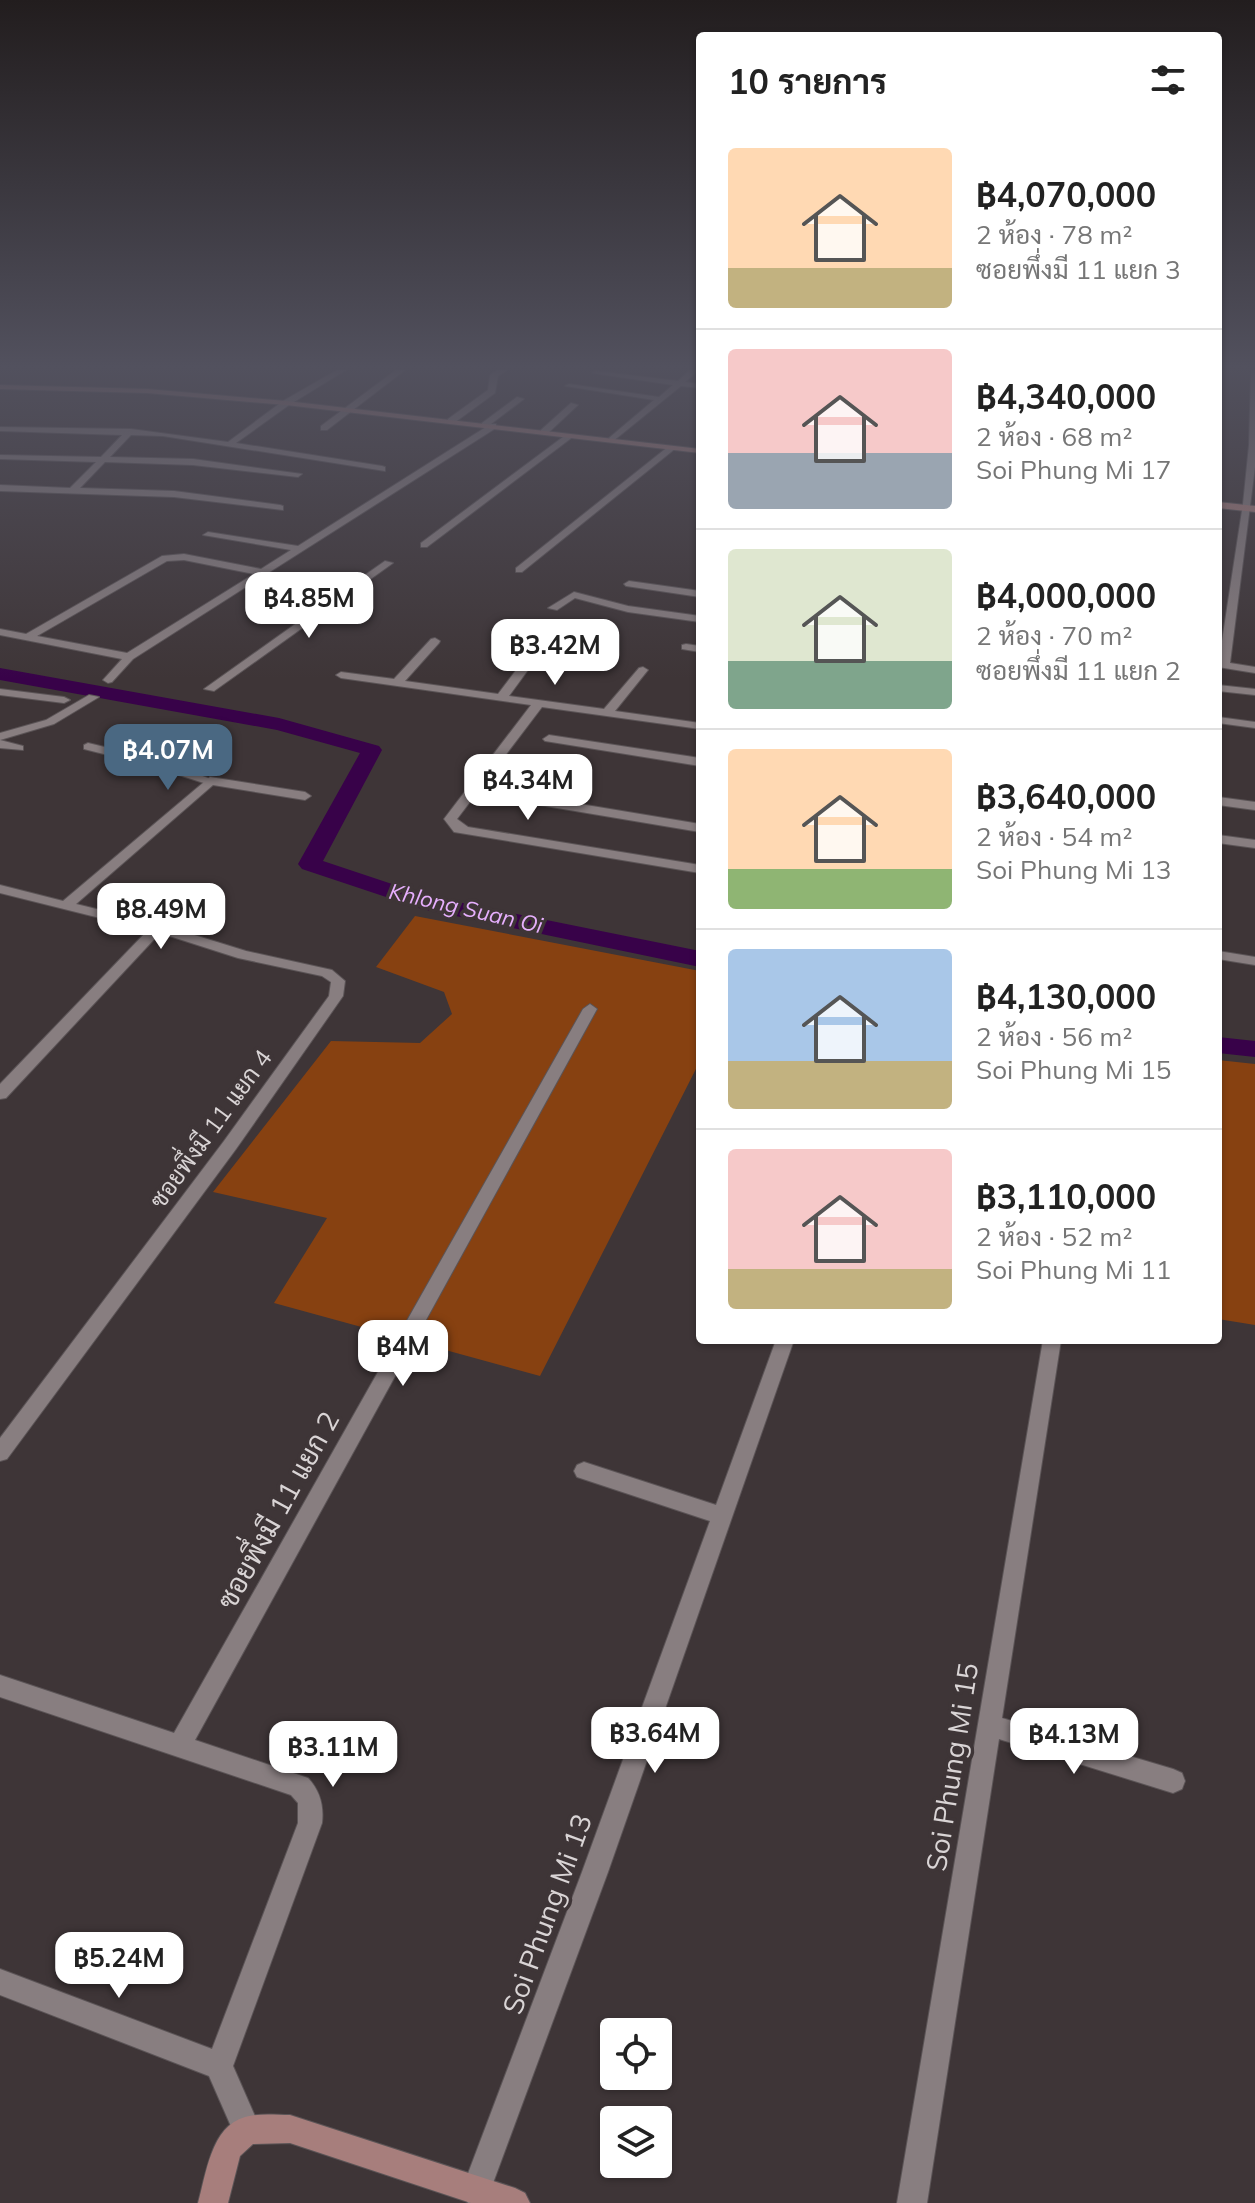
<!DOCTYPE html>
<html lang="th">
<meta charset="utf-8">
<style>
body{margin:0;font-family:Mulish,Sarabun,sans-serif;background:#f2f2f2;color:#222;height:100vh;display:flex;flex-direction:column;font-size:30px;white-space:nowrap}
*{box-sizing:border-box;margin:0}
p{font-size:26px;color:#767676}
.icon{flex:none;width:44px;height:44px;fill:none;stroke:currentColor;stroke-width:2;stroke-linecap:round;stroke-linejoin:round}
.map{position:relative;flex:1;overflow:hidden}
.sheet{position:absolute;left:696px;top:32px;width:526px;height:1312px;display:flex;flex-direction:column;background:#fff;border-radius:8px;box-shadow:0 2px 6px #0004}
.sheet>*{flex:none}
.tools{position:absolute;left:600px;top:2018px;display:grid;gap:16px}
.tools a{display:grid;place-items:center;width:72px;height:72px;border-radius:8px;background:#fff;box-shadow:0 2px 6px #0004;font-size:40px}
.price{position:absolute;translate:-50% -68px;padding:0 18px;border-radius:16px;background:#fff;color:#222;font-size:26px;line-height:52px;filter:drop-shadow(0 2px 4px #0008)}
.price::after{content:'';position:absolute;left:50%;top:48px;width:24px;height:18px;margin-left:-12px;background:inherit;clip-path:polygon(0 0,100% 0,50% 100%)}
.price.active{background:#4a6882;color:#fff}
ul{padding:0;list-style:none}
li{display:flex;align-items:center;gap:24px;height:200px;padding:0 32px}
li+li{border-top:2px solid #e0e0e0}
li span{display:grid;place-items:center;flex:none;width:224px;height:160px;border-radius:8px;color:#555}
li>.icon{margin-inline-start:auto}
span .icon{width:96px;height:96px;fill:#fffc;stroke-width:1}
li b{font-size:34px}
h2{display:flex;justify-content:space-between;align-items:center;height:96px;padding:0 32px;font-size:34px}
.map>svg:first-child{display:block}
</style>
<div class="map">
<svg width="1255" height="2203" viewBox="0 0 1255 2203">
<rect width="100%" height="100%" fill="#3e3537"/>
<path fill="#874111" d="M415,916L700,971V1061L540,1376L274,1303L327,1218L213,1192L331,1041L420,1043L452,1014L444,992L376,967Z
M1218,1060L1255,1064V1325L1218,1319Z"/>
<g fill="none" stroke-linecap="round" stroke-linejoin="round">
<path fill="#380249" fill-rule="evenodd" d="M0,668L279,718L379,746L382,750L323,861L428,896L700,951V967L422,909L302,869L298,864L360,753L277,730L0,680Z
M1218,1037L1255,1041V1057L1218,1053Z"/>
<g stroke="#5b5456" stroke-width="2">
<path id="lane" d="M571,403L578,405L547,434H541V430Z
M88,743L159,760L216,781L210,785L151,766L84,749V745Z"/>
</g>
<g stroke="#5b5456" stroke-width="2">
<path id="street" d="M337,370H346L289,405L236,443L382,466L385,467V471L163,436L131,435L110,457L193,459L302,474L298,477L193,465L105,462L80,488L174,491L280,505L283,506V510L174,497L0,491V485L70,488L96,462L0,459V455L101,457L122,435L0,431V427L131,429L228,442L283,401Z
M396,370H405L327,430H321V426Z
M497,370H507L498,376L495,393L454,423H448V419L488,390L490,375Z
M690,370H699L685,382L700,384V388L681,386L612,442L609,438L654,400L565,386L569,384L659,397L673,385L592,373L596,371L678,381Z
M1251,370H1255V467L1230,663L1255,667V673L1218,667L1243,504L1249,445Z
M517,397L524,399L491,424H496V428L257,580L335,596L385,561L393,563L214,691L204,689L329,600L249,585L133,659L112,682L108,683L103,680L122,659L0,635V629L26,634L162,556L184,554L261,569L291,550L203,535L208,532L298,546L486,427H482V423ZM184,560L254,574L127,653L37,636L167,561Z
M567,434L574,436L427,547H421V543Z
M669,446L676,448L522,572H516V568Z
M629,581L700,591V597L626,586L624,584Z
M574,592L628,606L700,616V622L628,612L575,598L557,610L548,608Z
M555,623L560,626L509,696L604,709L639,668L643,667L648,670L615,711L700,723V729L542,707L457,819L468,827L700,865V873L454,832L444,819L531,705L341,678L336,675L341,672L394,679L431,639L435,638L440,641L439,643L405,681L498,694L551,624Z
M686,644L700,646V652L682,649V645Z
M1218,685L1255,689V695L1218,691Z
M0,689L64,697L70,700L64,703L0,695Z
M89,695L99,697L54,724L0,740L23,746V750L0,748V733L46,720Z
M1218,717L1255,722V728L1218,723Z
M549,735L700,758V766L545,741L543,739Z
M210,777L305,792L311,796L305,800L213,785L76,904L162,925L246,951L332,970L345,981L343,996L236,1149L7,1459L0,1461V1438L224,1141L329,996L331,982L322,976L238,958L160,933L6,1098L0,1099V1084L148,930L0,893V885L63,901Z
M502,791L700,824V832L498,798L496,795Z
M1218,797L1255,802V810L1218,805Z
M1218,835L1255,840V848L1218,843Z
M1218,951L1255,957V965L1218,959Z
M590,1004L597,1009L195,1740L308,1778C320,1791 324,1805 322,1823L233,2066L261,2130L257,2140L247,2144L237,2140L209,2076L0,1995V1969L212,2049L298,1823V1803L291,1795L0,1697V1675L174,1733L583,1009Z
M776,1340H794L608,1872L486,2202L468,2203L461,2192L582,1872L710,1521L577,1477L574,1471L577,1465L584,1462L716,1505Z
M1043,1340H1061L1002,1718L1173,1769L1182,1773L1185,1781L1182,1789L1173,1793L999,1739L927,2203H897Z"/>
</g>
<g stroke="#5b5456" stroke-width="2">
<path id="secondary" d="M0,385L147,389L286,401L700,449V453L286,405L147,393L0,389Z
M1218,502L1255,506V512L1218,508Z
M290,2115L515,2188L525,2193L530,2203H471L290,2143L253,2144L240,2156L228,2203H198C206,2175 211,2126 245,2117C259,2113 276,2115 290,2115Z"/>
</g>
<use href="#lane" fill="#887e80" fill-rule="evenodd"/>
<use href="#street" fill="#887e80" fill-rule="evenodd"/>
<use href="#secondary" fill="#a77e7c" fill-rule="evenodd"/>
</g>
<linearGradient id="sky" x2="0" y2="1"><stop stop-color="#221d1e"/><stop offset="0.54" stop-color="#52515e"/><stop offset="1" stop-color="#52515e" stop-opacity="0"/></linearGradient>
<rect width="1255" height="679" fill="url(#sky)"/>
<g text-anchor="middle" stroke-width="7" stroke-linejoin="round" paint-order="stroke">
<g font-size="22" font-style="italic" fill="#e6affd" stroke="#3e3537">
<text transform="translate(466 908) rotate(13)" y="8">Khlong Suan Oi</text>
</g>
<g font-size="24" fill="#d9d4d5" stroke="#3e3537">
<text transform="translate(211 1129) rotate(-54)" y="8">ซอยพึ่งมี 11 แยก 4</text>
</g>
<g font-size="28" fill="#d9d4d5" stroke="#3e3537">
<text transform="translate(278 1510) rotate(-61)" y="10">ซอยพึ่งมี 11 แยก 2</text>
<text transform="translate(952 1767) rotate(-81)" y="10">Soi Phung Mi 15</text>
<text transform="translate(547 1914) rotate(-70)" y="10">Soi Phung Mi 13</text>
</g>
</g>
</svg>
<div class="tools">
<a><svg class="icon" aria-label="locate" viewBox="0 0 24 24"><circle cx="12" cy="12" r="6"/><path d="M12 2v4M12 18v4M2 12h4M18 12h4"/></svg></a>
<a><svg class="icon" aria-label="layers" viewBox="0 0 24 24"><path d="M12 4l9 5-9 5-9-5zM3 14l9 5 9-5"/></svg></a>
</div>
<b class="price" style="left:309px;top:640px">฿4.85M</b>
<b class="price" style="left:555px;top:687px">฿3.42M</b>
<b class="price active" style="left:168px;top:792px">฿4.07M</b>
<b class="price" style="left:528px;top:822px">฿4.34M</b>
<b class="price" style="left:161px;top:951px">฿8.49M</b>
<b class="price" style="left:403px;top:1388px">฿4M</b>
<b class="price" style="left:655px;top:1775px">฿3.64M</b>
<b class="price" style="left:1074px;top:1776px">฿4.13M</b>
<b class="price" style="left:333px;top:1789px">฿3.11M</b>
<b class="price" style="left:119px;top:2000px">฿5.24M</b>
<section class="sheet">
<h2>10 รายการ<svg class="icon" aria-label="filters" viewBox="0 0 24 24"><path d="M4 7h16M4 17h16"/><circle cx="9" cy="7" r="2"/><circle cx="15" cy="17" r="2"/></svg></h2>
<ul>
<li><span style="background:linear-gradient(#ffd9b3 75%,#c2b280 0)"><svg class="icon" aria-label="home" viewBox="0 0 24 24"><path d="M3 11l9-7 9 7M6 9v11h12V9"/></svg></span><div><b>฿4,070,000</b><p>2 ห้อง · 78 m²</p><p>ซอยพึ่งมี 11 แยก 3</p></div></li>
<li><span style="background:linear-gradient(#f6c9c9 65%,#9aa5b1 0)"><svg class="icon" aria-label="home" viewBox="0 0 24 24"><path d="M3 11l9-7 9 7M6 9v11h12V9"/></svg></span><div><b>฿4,340,000</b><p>2 ห้อง · 68 m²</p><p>Soi Phung Mi 17</p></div></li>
<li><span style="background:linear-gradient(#dfe7d0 70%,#7fa58c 0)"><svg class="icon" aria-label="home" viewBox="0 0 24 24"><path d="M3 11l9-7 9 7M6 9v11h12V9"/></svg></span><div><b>฿4,000,000</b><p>2 ห้อง · 70 m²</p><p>ซอยพึ่งมี 11 แยก 2</p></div></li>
<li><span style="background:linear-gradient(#ffd9b3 75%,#8fb573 0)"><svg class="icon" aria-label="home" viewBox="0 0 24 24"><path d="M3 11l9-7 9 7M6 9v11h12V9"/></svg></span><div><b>฿3,640,000</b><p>2 ห้อง · 54 m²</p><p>Soi Phung Mi 13</p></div></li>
<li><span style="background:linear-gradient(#a9c7e8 70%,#c2b280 0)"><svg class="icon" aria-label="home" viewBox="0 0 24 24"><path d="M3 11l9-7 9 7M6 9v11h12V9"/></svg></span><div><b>฿4,130,000</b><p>2 ห้อง · 56 m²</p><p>Soi Phung Mi 15</p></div></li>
<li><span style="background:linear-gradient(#f6c9c9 75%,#c2b280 0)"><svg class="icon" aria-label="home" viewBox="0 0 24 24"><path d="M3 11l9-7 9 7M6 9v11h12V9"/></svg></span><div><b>฿3,110,000</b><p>2 ห้อง · 52 m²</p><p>Soi Phung Mi 11</p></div></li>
</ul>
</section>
</div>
